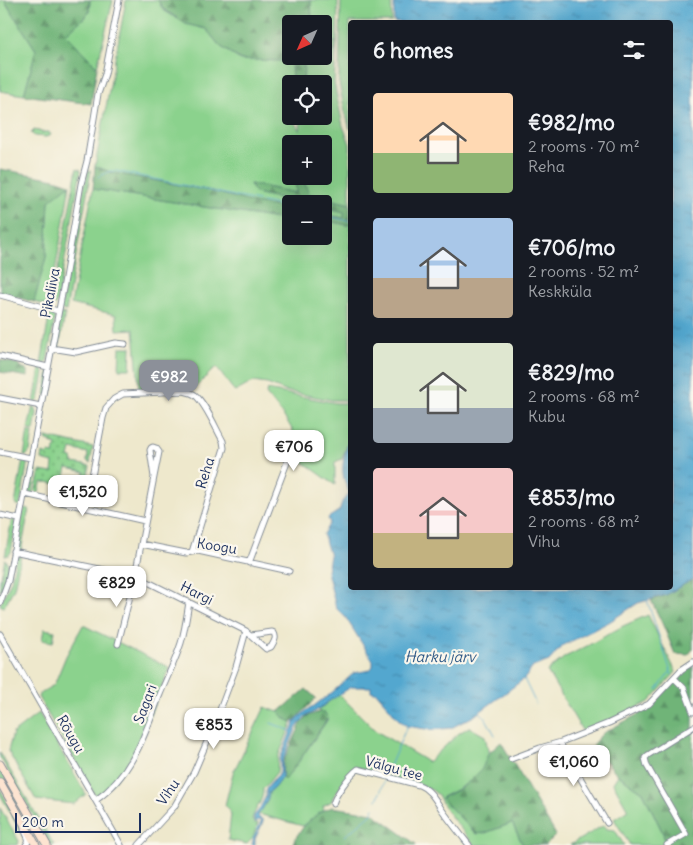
<!DOCTYPE html>
<meta charset="utf-8">
<style>
body{margin:0;font-family:Delius,sans-serif;background:#20242c;color:#f1f3f6;height:100vh;display:flex;flex-direction:column;font-size:19px;white-space:nowrap}
*{box-sizing:border-box;margin:0}
p{font-size:16px;color:#9ea1a6}
.icon{flex:none;width:28px;height:28px;fill:none;stroke:currentColor;stroke-width:2;stroke-linecap:round;stroke-linejoin:round}
.map{position:relative;flex:1;overflow:hidden}
.panel{position:absolute;left:348px;top:20px;width:325px;height:570px;display:flex;flex-direction:column;background:#171b24;border-radius:5px;box-shadow:0 5px 20px #0002}
.panel>*{flex:none}
.needle{width:32px;rotate:225deg}
.buttons{position:absolute;left:282px;top:15px;display:grid;gap:10px}
.buttons a{display:grid;place-items:center;width:50px;height:50px;border-radius:5px;background:#171b24;box-shadow:0 5px 20px #0002;font-size:25px}
.scale{position:absolute;left:15px;bottom:12px;width:126px;box-sizing:border-box;padding-left:5px;border:2px solid #1b2f5e;border-top:0;font-size:14px;line-height:18px;white-space:nowrap;color:#1b2f5e;-webkit-text-stroke:4px #fbf7ec;paint-order:stroke}
.price{position:absolute;translate:-50% -42px;padding:0 11px;border-radius:10px;background:#fff;color:#222;font-size:16px;line-height:32px;filter:drop-shadow(0 1px 2px #0008)}
.price::after{content:'';position:absolute;left:50%;top:30px;width:15px;height:11px;margin-left:-8px;background:inherit;clip-path:polygon(0 0,100% 0,50% 100%)}
.price.selected{background:#8c9099;color:#fff}
ul{padding:0;list-style:none}
li{display:flex;align-items:center;gap:15px;height:125px;padding:0 25px}
li span{display:grid;place-items:center;flex:none;width:140px;height:100px;border-radius:5px;color:#555}
li>.icon{margin-inline-start:auto}
span .icon{width:60px;height:60px;fill:#fffc;stroke-width:1}
li b{font-size:21px}
h2{display:flex;justify-content:space-between;align-items:center;height:60px;padding:0 25px;font-size:21px}
.map>svg:first-child{display:block}
</style>
<div class="map">
<svg width="693" height="845" viewBox="0 0 693 845">
<defs>
<pattern id="forest-firs" width="22" height="20" patternUnits="userSpaceOnUse" patternTransform="scale(1.25)"><rect width="22" height="20" fill="#70b478"/><path d="M5 1l3.5 6h-7zM16 11l3.5 6h-7z" fill="#5b9366"/></pattern>
<pattern id="park-dots" width="8" height="8" patternUnits="userSpaceOnUse" patternTransform="scale(1.25)"><rect width="8" height="8" fill="#8bd28d"/><path d="M2 2h.1M6 6h.1" fill="none" stroke="#71ab76" stroke-width="1.8" stroke-linecap="round"/></pattern>
<pattern id="water-ripples" width="26" height="14" patternUnits="userSpaceOnUse" patternTransform="scale(1.25)"><rect width="26" height="14" fill="#53a7cf"/><path d="M2 4q2-2 4 0t4 0M15 11q2-2 4 0t4 0" fill="none" stroke="#4488ab"/></pattern>
</defs>
<rect width="100%" height="100%" fill="#fbf7ec"/>
<filter id="ink" filterUnits="userSpaceOnUse"><feTurbulence type="fractalNoise" baseFrequency=".02" numOctaves="2"/><feDisplacementMap in="SourceGraphic" scale="10" xChannelSelector="R" yChannelSelector="G"/><feConvolveMatrix kernelMatrix="1 2 1 2 8 2 1 2 1" color-interpolation-filters="sRGB"/></filter>
<filter id="wash" filterUnits="userSpaceOnUse"><feTurbulence type="fractalNoise" baseFrequency=".0096" numOctaves="4" result="noise"/><feDisplacementMap in="SourceGraphic" scale="20" xChannelSelector="R" yChannelSelector="G"/><feGaussianBlur stdDeviation="1.12" result="paint"/><feColorMatrix in="noise" values="0 0 0 0 0 0 0 0 0 0 0 0 0 0 0 0 0 1.4 0 .05"/><feComposite in="paint" operator="in"/></filter>
<g filter="url(#wash)">
<rect width="100%" height="100%" fill="#eee8cc"/>
<path fill="#8bd28d" stroke="#538076" d="M0,0H4L36,50L24,95L0,91Z
M90,0H113L97,67L66,34L89,13Z
M126,0H158L163,10L186,24L206,29L220,46L240,60L292,61L291,117L300,131L301,116H324V84H303L304,63L312,56H324V53L336,51L334,83L343,126L350,144V204L309,194L302,176H324V144H300V142L291,144V176H295L296,193L250,184L255,193L307,204H291V209L253,203L212,191L113,173L95,166Z
M311,0H338L337,42L324,41V24H312Z
M341,0H391L392,22H350V129L345,112L339,82Z
M77,168L81,170L57,302L54,306L51,307Z
M88,170L91,171L66,311L62,310L61,308L83,192Z
M70,184L69,191L49,306L34,302L46,257L49,200Z
M93,189L284,220L286,213L291,214V236H324V220L347,225L350,224V437L342,459L335,462V485L295,456L293,453C294,449 296,444 296,441C294,426 275,406 266,394L267,390L336,403H345V400H332L285,391L267,384L253,382L235,392L216,367L193,390H139L134,329L117,330L116,315L71,304Z
M324,207L345,212V218L324,215Z
M50,311L53,314L55,318L47,361L45,364H41Z
M60,313L65,314L59,348L54,345Z
M120,347H131L130,369H119Z
M40,368H42L44,373L39,400L37,402L34,403Z
M51,370L55,371L50,396L46,395L45,394L49,372Z
M33,406L35,407L37,413L34,431L28,429Z
M28,431L33,433L30,451L26,456H24Z
M23,459L27,462V466L20,506L15,504Z
M33,469L37,470L32,495L28,492L31,471Z
M24,508L29,509L21,552L18,549L17,546Z
M12,518L16,524L11,552L9,555L5,556Z
M20,555H21L14,588L4,607L0,605L11,581L16,558Z
M5,559C12,567 4,583 0,592V581Z
M648,615L676,672L649,702L583,732L547,671L565,657L587,646L623,626Z
M83,625L170,668C162,686 155,704 147,722C135,751 125,775 99,796L95,795L38,697L40,693L54,685L66,656Z
M339,694L376,731L428,762L458,734L469,727L485,736C486,742 489,750 488,756C482,778 460,788 442,797L485,833L512,823L523,845H474L453,819L443,805L438,795L432,790L361,768L353,771L333,797L332,801L323,806L324,810L303,826L258,814C263,809 269,799 269,792L274,788L282,777L284,779L295,767L328,719L325,713L319,712L318,710Z
M265,707L278,712L280,711L281,715L292,723L278,757L277,772L263,789C264,800 255,808 252,819L254,823H258L253,838L247,844L228,840L231,814L225,805L233,773Z
M39,713L86,794L74,804L36,800L8,751L13,733Z
M0,753L54,845H50L0,757Z
M0,768L35,829L34,830L8,792L0,777Z
M618,775L643,792L663,833L665,841L659,845H630L614,819L628,810L613,783Z
M0,788L26,837V841L0,794Z
M0,808L19,841L18,845H0Z
M604,825L607,829L615,830L624,845H570Z"/>
<path fill="url(#forest-firs)" stroke="#46726b" d="M4,0H90L89,13L66,34L97,67L91,104L24,95L36,50Z
M158,0H311L312,24H291V56H312L304,63L303,84H292L291,61L241,60L220,46L206,29L186,24L163,9Z
M324,41L337,42L336,51L324,53Z
M95,166L113,173L212,191L253,203L291,209V214L286,213L284,220L93,189Z
M0,169L55,179L70,184L49,201L46,257L34,302L0,293Z
M295,176H302L309,194L350,204V224L347,225L324,220V215L344,218V212L324,207V204H307L255,193L250,184L296,193Z
M0,360L18,364L28,372V377L0,372Z
M693,579V649L688,655L675,654L662,623L651,600L666,595Z
M693,666V845H665L663,833L643,792L618,775L592,745L603,733L648,709L683,673Z
M306,689L316,698L292,723L281,715L280,711Z
M319,712L325,713L328,718L295,767L284,780L282,778L283,762L302,722L308,716Z
M501,742L556,835L546,845H523L512,823L485,833L476,834L441,798L461,788L471,780L482,769L488,754Z
M332,807L373,813L417,845H292C299,829 314,813 332,807Z"/>
<path fill="url(#park-dots)" stroke="#538076" d="M34,130L43,132H49L51,135L46,137L34,136L31,133Z
M46,437L93,447L90,463L87,461L88,453L71,449L69,457L72,458L73,463L90,466L86,482L81,481L78,479L83,480L85,472L67,468L65,476L68,481L86,486L83,498H80L79,501L82,502V503L68,500L69,496L71,497L73,489L65,487L62,498L55,497L58,485L47,482L41,483L39,493L35,492L40,471L52,473L53,463L42,460L43,453L47,455L48,453L54,454L56,445L50,443L51,441L46,440Z
M44,629L55,631L53,642L42,640Z"/>
<path fill="url(#water-ripples)" stroke="#376b96" d="M394,0H693V579L666,595L638,603L609,622L562,646L549,661L533,667L525,678L504,694L474,716L451,728L431,730L407,726L399,720L377,693L371,691V687H351L328,702L316,711L308,715L304,718L296,729L282,762V777L280,780L274,788L269,792C269,798 263,810 258,814L259,818L263,820V822L255,839V845H252C253,837 259,830 261,821L259,820L255,822L254,821V816L259,810L266,796V789L280,773V759L295,721L307,710L310,709L323,699L328,696L354,673L370,670L373,666V661L346,618L336,608L327,571L330,556L323,534L330,523L328,518L340,510L342,502L349,493C347,486 343,479 343,472C342,462 346,449 350,439V588H670V22H394Z"/>
<g fill="none" stroke-linecap="round" stroke-linejoin="round">
<path stroke="#53a7cf" stroke-width="1" d="M98,177L110,171H116L291,208
M324,215L348,221L350,220
M647,600L672,675
M524,679L536,704
M657,690L670,672
M480,712L485,717L495,735
M271,723L291,731
M387,773L407,726
M377,800L385,780
M258,813L262,805
M345,836L371,814L374,808
M253,839L260,825"/>
</g>
</g>
<g filter="url(#ink)">
<g fill="none" stroke-linecap="round" stroke-linejoin="round">
<g stroke="#848c95" stroke-width="7">
<path id="street" d="M0,295L58,311
M51,348L76,352L116,343L125,344
M0,356L48,367
M0,398L41,406
M0,452L31,458
M25,494L145,521
M86,508L103,418L106,408L114,399L123,394L184,391C188,392 192,393 195,395C206,404 216,429 223,441L224,448L192,552
M0,515L19,519
M141,544L186,553L198,551L289,571
M13,551L138,577L246,631L266,649L271,647C274,642 277,638 274,633L272,632L251,635
M249,563L291,452
M0,603L8,581L65,278L81,184L87,161L98,94L105,74L119,0
M0,634L121,845
M118,644L135,576L154,477L150,450L151,448L153,447L156,448L159,452L154,477
M674,678L684,688L693,712
M561,742L562,747L607,823
M511,759L540,748L561,742L589,731L609,723L649,704L681,670L693,662
M96,800C131,776 145,735 159,697C166,679 175,662 181,643C185,630 187,615 189,602
M333,804C336,793 350,775 358,769L419,785C432,790 437,804 445,814C453,825 461,835 469,845
M24,824C22,833 33,838 26,845
M139,845L174,807L194,772L215,723L236,667L246,631
M667,845L686,834L647,766L645,758L648,755L693,727"/>
</g>
<g stroke="#848c95" stroke-width="9">
<path id="secondary" d="M0,764L47,845
M0,782L36,845"/>
</g>
<use href="#street" stroke="#fff" stroke-width="5"/>
<use href="#secondary" stroke="#fde4d1" stroke-width="7"/>
</g>
</g>
<g text-anchor="middle" stroke-width="4.5" stroke-linejoin="round" paint-order="stroke">
<g font-size="14" fill="#1b2f5e" stroke="#fbf7ec">
<text transform="translate(50 293) rotate(-79)" y="5">Pikaliiva</text>
<text transform="translate(205 473) rotate(-73)" y="5">Reha</text>
<text transform="translate(217 546) rotate(9)" y="5">Koogu</text>
<text transform="translate(197 593) rotate(27)" y="5">Hargi</text>
<text transform="translate(145 704) rotate(-69)" y="5">Sagari</text>
<text transform="translate(71 734) rotate(60)" y="5">Rõugu</text>
<text transform="translate(394 768) rotate(15)" y="5">Välgu tee</text>
<text transform="translate(168 792) rotate(-56)" y="5">Vihu</text>
</g>
<g font-size="15" font-style="italic" fill="#2f5986" stroke="#fbf7ec">
<text x="440" y="662">Harku järv</text>
</g>
</g>
</svg>
<div class="buttons">
<a><svg class="needle" viewBox="-14 -14 28 28"><path d="M0-13l5 13h-10z" fill="#e53935"/><path d="M0 13l5-13h-10z" fill="#9ea1a6"/></svg></a>
<a><svg class="icon" aria-label="locate" viewBox="0 0 24 24"><circle cx="12" cy="12" r="6"/><path d="M12 2v4M12 18v4M2 12h4M18 12h4"/></svg></a>
<a>+</a>
<a>−</a>
</div>
<div class="scale">200 m</div>
<b class="price selected" style="left:169px;top:402px">€982</b>
<b class="price" style="left:294px;top:472px">€706</b>
<b class="price" style="left:83px;top:517px">€1,520</b>
<b class="price" style="left:117px;top:608px">€829</b>
<b class="price" style="left:214px;top:750px">€853</b>
<b class="price" style="left:574px;top:787px">€1,060</b>
<section class="panel">
<h2>6 homes<svg class="icon" aria-label="filters" viewBox="0 0 24 24"><path d="M4 7h16M4 17h16"/><circle cx="9" cy="7" r="2"/><circle cx="15" cy="17" r="2"/></svg></h2>
<ul>
<li><span style="background:linear-gradient(#ffd9b3 60%,#8fb573 0)"><svg class="icon" aria-label="home" viewBox="0 0 24 24"><path d="M3 11l9-7 9 7M6 9v11h12V9"/></svg></span><div><b>€982/mo</b><p>2 rooms · 70 m²</p><p>Reha</p></div></li>
<li><span style="background:linear-gradient(#a9c7e8 60%,#b9a48a 0)"><svg class="icon" aria-label="home" viewBox="0 0 24 24"><path d="M3 11l9-7 9 7M6 9v11h12V9"/></svg></span><div><b>€706/mo</b><p>2 rooms · 52 m²</p><p>Keskküla</p></div></li>
<li><span style="background:linear-gradient(#dfe7d0 65%,#9aa5b1 0)"><svg class="icon" aria-label="home" viewBox="0 0 24 24"><path d="M3 11l9-7 9 7M6 9v11h12V9"/></svg></span><div><b>€829/mo</b><p>2 rooms · 68 m²</p><p>Kubu</p></div></li>
<li><span style="background:linear-gradient(#f6c9c9 65%,#c2b280 0)"><svg class="icon" aria-label="home" viewBox="0 0 24 24"><path d="M3 11l9-7 9 7M6 9v11h12V9"/></svg></span><div><b>€853/mo</b><p>2 rooms · 68 m²</p><p>Vihu</p></div></li>
</ul>
</section>
</div>
